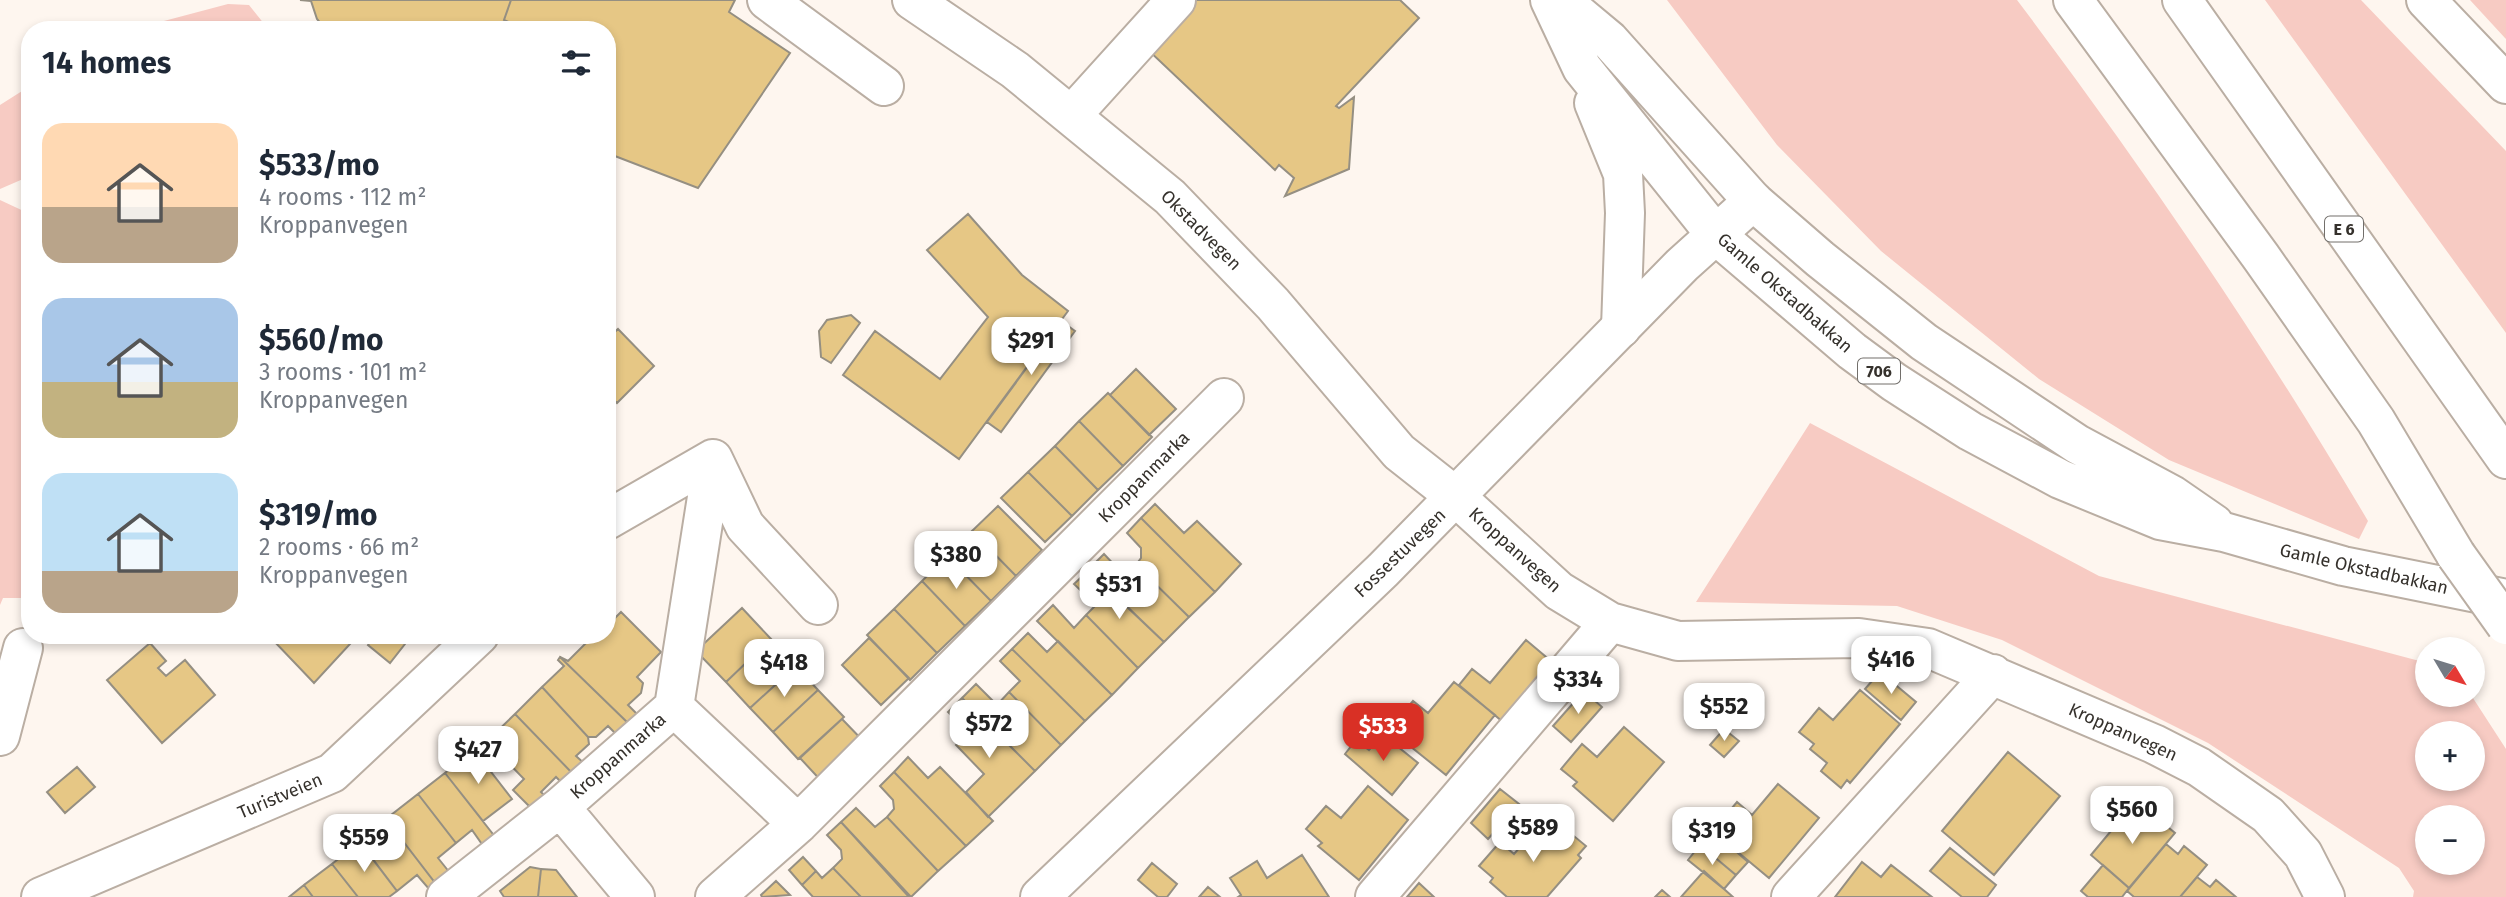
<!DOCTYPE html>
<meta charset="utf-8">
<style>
body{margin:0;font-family:"Fira Sans",sans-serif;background:#f6f6f7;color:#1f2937;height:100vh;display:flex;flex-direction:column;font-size:26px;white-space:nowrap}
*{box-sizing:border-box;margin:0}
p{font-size:23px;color:#747a83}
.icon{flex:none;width:38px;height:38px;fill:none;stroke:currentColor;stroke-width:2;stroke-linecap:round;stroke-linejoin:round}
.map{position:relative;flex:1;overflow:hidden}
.drawer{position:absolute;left:21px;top:21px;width:595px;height:623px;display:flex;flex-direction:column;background:#fff;border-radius:28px;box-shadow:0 4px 10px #0003}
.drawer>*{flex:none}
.needle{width:46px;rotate:128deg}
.fabs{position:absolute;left:2415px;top:637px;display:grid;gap:14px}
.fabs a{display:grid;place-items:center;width:70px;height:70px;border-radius:50%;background:#fff;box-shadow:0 4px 10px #0003;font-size:35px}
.price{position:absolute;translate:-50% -60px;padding:0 16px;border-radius:14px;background:#fff;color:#222;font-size:23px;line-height:46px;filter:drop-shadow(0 2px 4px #0008)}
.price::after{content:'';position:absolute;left:50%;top:42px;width:21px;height:16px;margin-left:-10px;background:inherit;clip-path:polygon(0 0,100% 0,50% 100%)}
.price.active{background:#d93025;color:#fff}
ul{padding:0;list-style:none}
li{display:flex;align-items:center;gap:21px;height:175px;padding:0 21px}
li span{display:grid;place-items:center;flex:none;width:196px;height:140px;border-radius:21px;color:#555}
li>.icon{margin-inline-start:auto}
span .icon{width:84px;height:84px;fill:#fffc;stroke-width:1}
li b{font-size:30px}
h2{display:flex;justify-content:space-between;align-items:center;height:84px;padding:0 21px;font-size:30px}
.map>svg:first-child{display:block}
</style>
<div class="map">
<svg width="2506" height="897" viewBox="0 0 2506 897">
<rect width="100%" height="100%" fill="#fef6ef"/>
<path fill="#f7cbc3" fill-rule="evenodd" d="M1667,0H2017C2144,168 2261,340 2368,521L2359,539L2169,460L2039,379L1881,251L1777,145Z
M2265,0H2361L2506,151V333Z
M2470,0H2506V39L2505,38Z
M228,4L249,5L269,30H130Z
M30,86V176L0,189V105Z
M0,200L30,214V598H3L0,605Z
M1810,423L2099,576L2427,663V695H2471L2506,749V897H2413L2414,891L2399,868L2208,743L2002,640L1897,606L1696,602ZM2473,733V779H2427V733ZM2473,817V863H2427V817Z"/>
<path fill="#e6c785" stroke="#958f82" stroke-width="2" d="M300,0H511L504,20L528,30H326L317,19L311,1Z
M511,0H735L729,12L790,53L698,188L607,153V30H528L504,20Z
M1192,0H1400L1419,18L1336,106L1339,108L1354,97L1349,169L1285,196L1294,178L1279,165L1275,170L1146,48Z
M968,214L1022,275L1068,311L959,459L843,375L875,331L940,379L988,317L927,250Z
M851,315L860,323L831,363L821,357L819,331L827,320Z
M1061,321L1075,331L1001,432L987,422Z
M618,329L654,366L617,403L612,398L607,403V339Z
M1136,369L1176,409L1149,435L1110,395Z
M1108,393L1152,437L1123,466L1079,421Z
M1079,421L1123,466L1098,490L1055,446Z
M1055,446L1098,490L1072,516L1028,472Z
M1028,472L1072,516L1045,542L1001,498Z
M1155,504L1184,533L1197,521L1241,564L1215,592L1141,518Z
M998,506L1042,550L1016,576L972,531Z
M1141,518L1215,592L1189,617L1136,565L1141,558V548L1127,533Z
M972,531L1016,576L991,601L947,556Z
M1104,554L1119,570L1131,569L1136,565L1189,617L1164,642L1088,570Z
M947,556L991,601L965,626L922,581Z
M1089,570L1164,642L1138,668L1086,615L1096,605L1074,584Z
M922,581L965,626L937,653L894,609Z
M1053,605L1074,628L1086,615L1138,668L1112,695L1037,621Z
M742,608L771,639L726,682L696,651Z
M894,609L937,653L910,680L867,635Z
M621,612L661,652L637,677L643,683L641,693L628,705L637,714L628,723L560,657L568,661L592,637L595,639L598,635H607V626Z
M1028,633L1047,652L1058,641L1112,695L1085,721L1012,649Z
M276,635H342L350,644L314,683L272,639Z
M376,635H412L390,663L368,645Z
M869,638L909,678L881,705L842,665Z
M771,639L796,666L750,708L726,682Z
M1526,640L1552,662L1503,722L1459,685L1472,669L1490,683Z
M150,643L166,661L158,668L166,676L185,660L215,695L162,743L107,680Z
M1012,649L1085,721L1061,745L1009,692L1020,681L1000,661Z
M560,657L628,723L617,735L608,726L596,737H588L542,687L564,666L558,660Z
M796,666L818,690L773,732L750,708Z
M1880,672L1916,702L1901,720L1865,689Z
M1454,682L1495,715L1446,775L1405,742L1408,738L1393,725L1413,701L1428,713Z
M976,684L997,705L1009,692L1061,745L1035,771L962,698Z
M542,687L588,737L589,744L576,756L586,765L575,776L515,714Z
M818,690L844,717L798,759L773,732Z
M1860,690L1900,724L1850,783L1847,780L1841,788L1821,771L1827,763L1810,749L1814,744L1799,732L1819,708L1833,720Z
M1584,691L1602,707L1571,742L1553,726Z
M962,698L1035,771L988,817L966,792L984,774L956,745L963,738V727L948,712Z
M515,714L575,776L565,786L556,777L541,792L550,801L537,814L513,790L524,779L487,741Z
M842,719L869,747L826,786L800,758Z
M1624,727L1664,762L1613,821L1573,786L1577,782L1561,769L1582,744L1597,757Z
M1724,729L1739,741L1724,757L1710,745Z
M1382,734L1418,763L1392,795L1345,754L1356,740L1369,750Z
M474,750L512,799L483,821L445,773Z
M2008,752L2060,796L1994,875L1942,831Z
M908,757L928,778L940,767L993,821L966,846L894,772Z
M77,767L95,787L65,813L47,792Z
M894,772L966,846L938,871L887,817L894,809L893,800L880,786Z
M445,773L496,838L484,847L472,830L456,843L418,794Z
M1778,784L1819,818L1769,878L1727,843L1731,839L1717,826L1737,802L1752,815Z
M1368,786L1408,820L1359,880L1318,846L1322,843L1306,829L1326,806L1341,818Z
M1500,789L1519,804L1488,839L1471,823Z
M418,794L456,843L438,858L450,873L436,884L386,819Z
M2131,807L2148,822L2153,815L2175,833L2129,888L2091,855Z
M856,808L875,827L887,817L938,871L911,897L841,822Z
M386,819L436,884L429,889L417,875L397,891L358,840Z
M841,822L909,897H861L833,868L842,859L841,850L827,835Z
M1541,823L1561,840L1569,832L1586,846L1578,855L1581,858L1547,897H1507L1490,882L1493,878L1479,866L1500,842L1514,854Z
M1713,831L1748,862L1736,875L1700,845Z
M360,842L397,891L389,897H358L332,864Z
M2166,844L2178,854L2184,846L2207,865L2180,897H2134L2127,891Z
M1700,845L1736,875L1724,889L1688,860Z
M1950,848L1996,885L1987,897H1962L1930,871Z
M1302,855L1329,897H1238L1241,895L1230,878L1257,861L1267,878Z
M803,857L816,871L802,885L789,870Z
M1862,862L1881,877L1891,865L1932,897H1835Z
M1152,863L1177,884L1167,897H1158L1138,880Z
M332,864L358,897H313L304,885Z
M2103,865L2129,888L2122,897H2088L2081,891Z
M530,867L541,869L538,897H504L500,891Z
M833,868L861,897H813L802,885L816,871L822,878Z
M541,869L556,870L577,897H538Z
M1704,871L1724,889L1733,897H1681Z
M2197,877L2210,887L2216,880L2236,897H2180Z
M776,881L790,895L762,897L761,895Z
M1419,883L1434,897H1407Z
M304,885L313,897H289Z
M1208,887L1220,897H1199Z
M1662,890L1670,897H1655Z"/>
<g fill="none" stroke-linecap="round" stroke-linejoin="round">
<g stroke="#baaea3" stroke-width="42">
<path id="minor" d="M767,0L884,86
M912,0L1015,70L1170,197L1273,304L1399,452L1456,497L1559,591L1610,622L1678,641L1859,638L1928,648L2154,744L2199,767L2268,815L2303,854L2325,897
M1071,116L1176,0
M713,459L745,526L818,605
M607,520L713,459
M674,707L713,459
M674,707L798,824
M0,736L23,648
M560,807L635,897
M41,897L332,773L479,635
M446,897L560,807L674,707
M715,897L798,824L1224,398
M1040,897L1383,570L1682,265L1753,201
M1375,897L1610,622
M1791,897L1993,674"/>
</g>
<g stroke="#baaea3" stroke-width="42">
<path id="major" d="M1550,0L1582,68L1716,235
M1561,0L1609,40L1753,201
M1594,103L1623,174L1625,213L1621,328"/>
</g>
<g stroke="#baaea3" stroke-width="42">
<path id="highway" d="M2073,0L2261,257L2376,421L2456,555
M2182,0L2506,459
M2426,0L2506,84
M1753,201L1820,259L1924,342L2077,444L2172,495L2214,524
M1716,235L1852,351L1894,382L1970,431L2060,479L2160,520L2224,532L2343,566L2506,599"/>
</g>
<use href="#minor" stroke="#fff" stroke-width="38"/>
<use href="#major" stroke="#fff" stroke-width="38"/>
<use href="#highway" stroke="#fff" stroke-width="38"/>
<g stroke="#baaea3" stroke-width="42" stroke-linecap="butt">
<path id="highway-bridge" d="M2456,555L2506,625"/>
</g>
<use href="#highway-bridge" stroke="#fff" stroke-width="38"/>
</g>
<g text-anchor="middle" stroke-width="7" stroke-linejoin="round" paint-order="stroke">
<g fill="#fff" stroke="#726f6b" stroke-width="2">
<rect x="2325" y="216.5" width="38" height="25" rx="5"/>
<rect x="1858" y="358.5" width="42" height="25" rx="5"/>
</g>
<g font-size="16" font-weight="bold" fill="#35312c">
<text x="2344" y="235">E 6</text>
<text x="1879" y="377">706</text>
</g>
<g font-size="18" fill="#35312c" stroke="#fff">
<text transform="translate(1201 230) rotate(45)" y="6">Okstadvegen</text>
<text transform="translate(1785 293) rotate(41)" y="6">Gamle Okstadbakkan</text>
<text transform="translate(1144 477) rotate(-45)" y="6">Kroppanmarka</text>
<text transform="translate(1515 550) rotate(42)" y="6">Kroppanvegen</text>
<text transform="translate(1400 553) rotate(-44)" y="6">Fossestuvegen</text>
<text transform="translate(2364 569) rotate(13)" y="6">Gamle Okstadbakkan</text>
<text transform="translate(2123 732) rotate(24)" y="6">Kroppanvegen</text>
<text transform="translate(618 756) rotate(-41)" y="6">Kroppanmarka</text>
<text transform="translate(280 796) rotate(-23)" y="6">Turistveien</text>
</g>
</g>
</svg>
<div class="fabs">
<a><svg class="needle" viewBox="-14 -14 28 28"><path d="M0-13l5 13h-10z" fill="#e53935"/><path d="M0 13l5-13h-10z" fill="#747a83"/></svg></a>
<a>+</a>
<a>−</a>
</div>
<b class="price" style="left:1031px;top:377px">$291</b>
<b class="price" style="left:956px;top:591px">$380</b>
<b class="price" style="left:1119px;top:621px">$531</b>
<b class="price" style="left:1891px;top:696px">$416</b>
<b class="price" style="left:784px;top:699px">$418</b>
<b class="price" style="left:1578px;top:716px">$334</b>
<b class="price" style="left:1724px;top:743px">$552</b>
<b class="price" style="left:989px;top:760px">$572</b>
<b class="price active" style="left:1383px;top:763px">$533</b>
<b class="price" style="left:478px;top:786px">$427</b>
<b class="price" style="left:2132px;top:846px">$560</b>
<b class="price" style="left:1533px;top:864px">$589</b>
<b class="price" style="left:1712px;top:867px">$319</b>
<b class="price" style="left:364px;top:874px">$559</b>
<section class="drawer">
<h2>14 homes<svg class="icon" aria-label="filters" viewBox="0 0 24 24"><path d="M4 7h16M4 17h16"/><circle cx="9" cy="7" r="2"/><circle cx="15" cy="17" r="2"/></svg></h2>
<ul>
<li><span style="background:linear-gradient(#ffd9b3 60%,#b9a48a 0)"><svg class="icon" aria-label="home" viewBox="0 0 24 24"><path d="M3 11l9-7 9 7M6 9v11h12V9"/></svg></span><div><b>$533/mo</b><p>4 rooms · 112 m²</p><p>Kroppanvegen</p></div></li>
<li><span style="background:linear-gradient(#a9c7e8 60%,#c2b280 0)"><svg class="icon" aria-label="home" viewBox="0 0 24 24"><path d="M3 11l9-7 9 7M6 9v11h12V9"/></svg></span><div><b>$560/mo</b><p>3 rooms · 101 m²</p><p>Kroppanvegen</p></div></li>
<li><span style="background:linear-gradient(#bfe0f5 70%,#b9a48a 0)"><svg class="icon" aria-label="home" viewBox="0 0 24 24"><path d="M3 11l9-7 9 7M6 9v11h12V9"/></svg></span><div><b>$319/mo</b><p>2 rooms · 66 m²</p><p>Kroppanvegen</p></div></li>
</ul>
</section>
</div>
